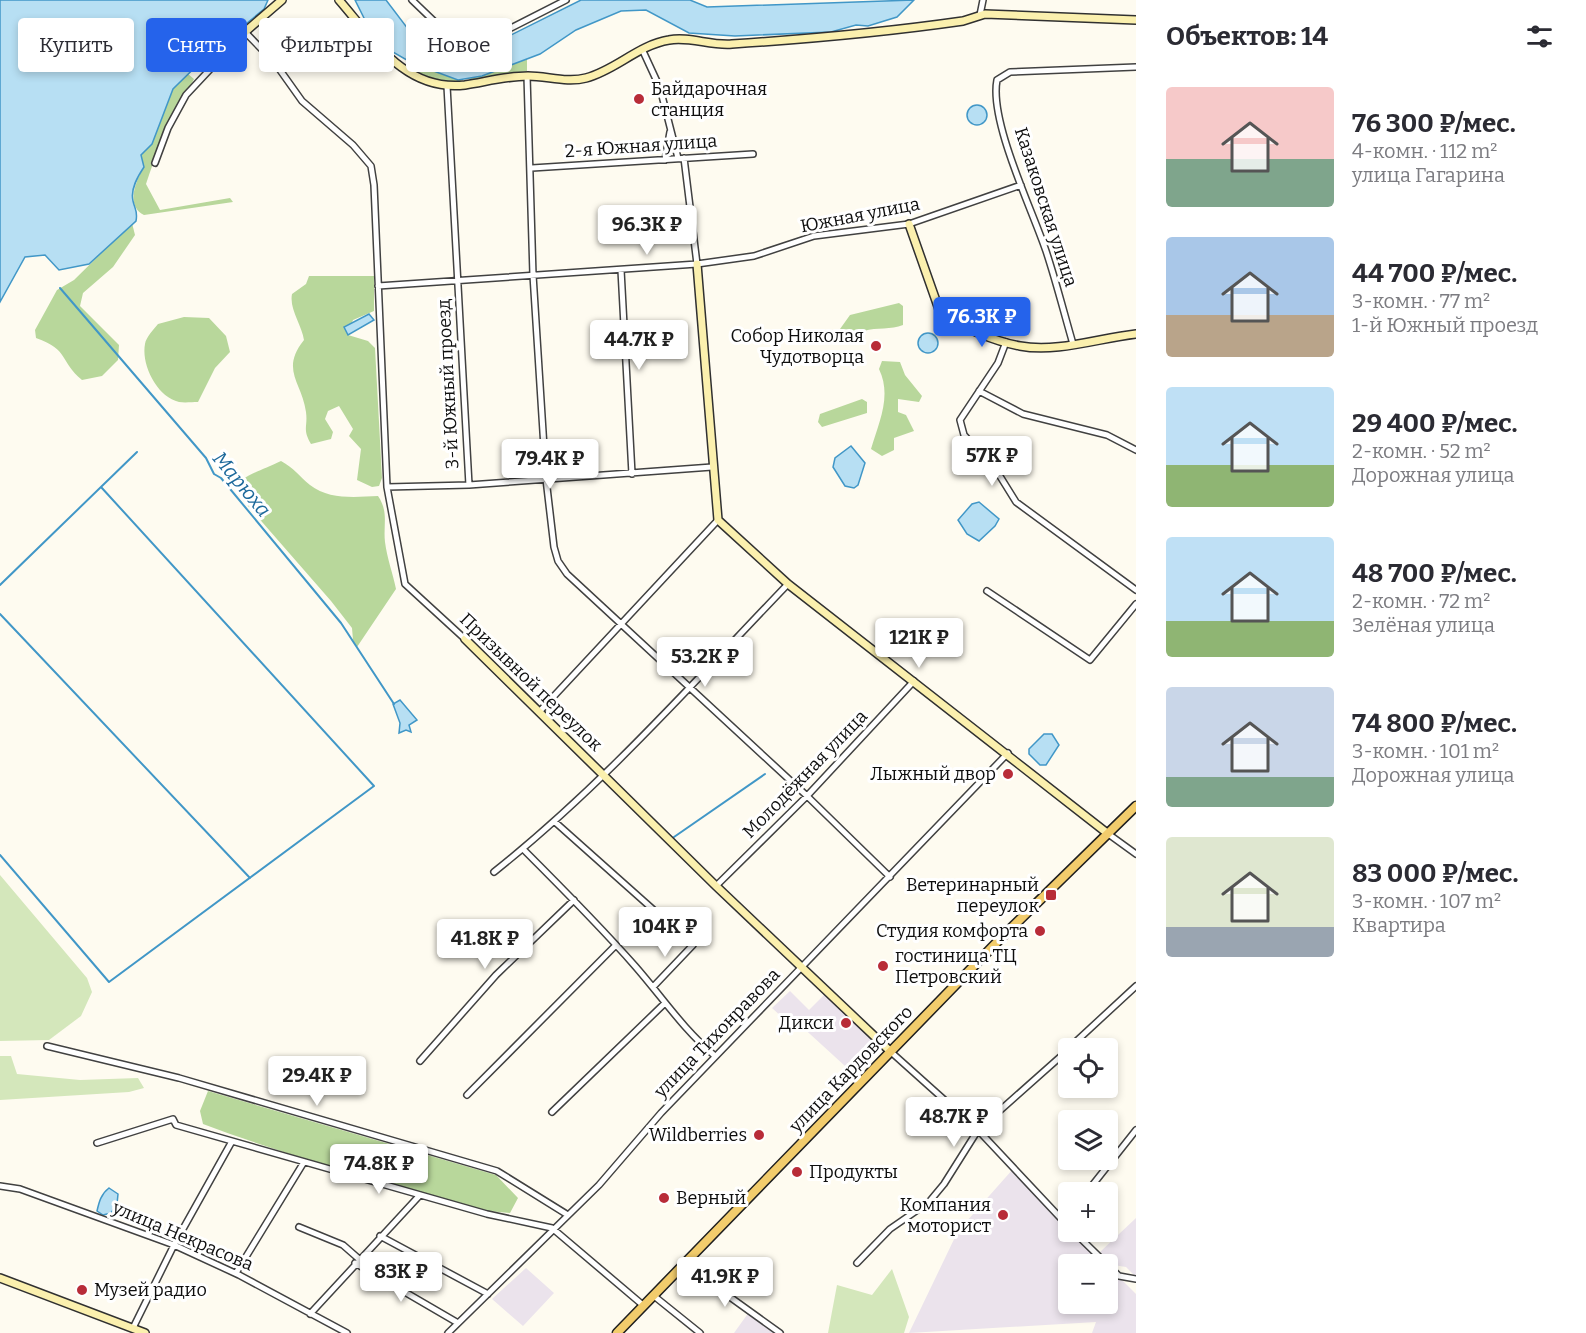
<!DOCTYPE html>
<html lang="ru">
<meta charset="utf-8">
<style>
body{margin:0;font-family:Bitter,serif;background:#f2f2f3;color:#2b2b33;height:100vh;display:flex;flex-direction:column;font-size:22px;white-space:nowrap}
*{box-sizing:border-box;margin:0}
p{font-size:20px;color:#7c7c81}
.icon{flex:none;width:33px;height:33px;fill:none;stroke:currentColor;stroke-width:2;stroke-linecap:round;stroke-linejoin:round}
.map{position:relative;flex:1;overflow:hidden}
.side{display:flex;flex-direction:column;background:#fff;width:450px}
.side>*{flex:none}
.guide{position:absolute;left:18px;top:18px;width:570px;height:54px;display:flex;gap:12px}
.fabs{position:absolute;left:1058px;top:1038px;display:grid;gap:12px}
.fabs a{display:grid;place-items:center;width:60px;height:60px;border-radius:6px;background:#fff;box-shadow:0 3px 9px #0003;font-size:30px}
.price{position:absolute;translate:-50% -51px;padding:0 14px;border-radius:6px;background:#fff;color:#222;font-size:20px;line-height:39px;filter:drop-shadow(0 2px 3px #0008)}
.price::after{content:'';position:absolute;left:50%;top:36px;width:18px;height:14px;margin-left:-9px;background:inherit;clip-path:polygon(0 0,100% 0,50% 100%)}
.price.active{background:#2563eb;color:#fff}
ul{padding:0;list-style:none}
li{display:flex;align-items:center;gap:18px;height:150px;padding:0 30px}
li span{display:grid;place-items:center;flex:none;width:168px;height:120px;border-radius:6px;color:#555}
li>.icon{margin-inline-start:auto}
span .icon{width:72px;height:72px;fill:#fffc;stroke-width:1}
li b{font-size:26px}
h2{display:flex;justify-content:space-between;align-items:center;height:72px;padding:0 30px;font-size:26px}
.pill{padding:0 21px;border-radius:6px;background:#fff;box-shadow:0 3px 9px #0003;font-size:21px;line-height:54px}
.pill.active{background:#2563eb;color:#fff}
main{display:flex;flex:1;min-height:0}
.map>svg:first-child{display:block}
</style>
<main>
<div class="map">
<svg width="1136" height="1333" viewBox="0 0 1136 1333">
<rect width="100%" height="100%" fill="#fefbf0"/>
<path fill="#ebe3ec" d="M790,991L809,1010L825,994L872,1039L845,1066L799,1024L794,1028L772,1008Z
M1013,1169L1068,1225V1232H1075L1107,1264H1068V1304H1107V1265L1136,1294V1333H1092L1096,1322L909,1333L958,1231Z
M1136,1218V1274L1135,1276L1126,1267L1113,1265L1100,1252Z
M526,1268L554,1293L523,1326L492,1299Z
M749,1312L779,1333H734Z"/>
<path fill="#d4e7bb" d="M0,875L87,978L92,992L81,1016L49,1040L0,1041Z
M0,1056H11L17,1074L80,1080L138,1078L144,1088L129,1092L0,1100Z
M892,1269L909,1317L904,1333H828L837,1285L872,1295Z"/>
<path fill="#b8d79b" d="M240,29L242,33L211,61V53L227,36Z
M527,58V71L470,81L469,78Z
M406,61L458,80L462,79L459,83C441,81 424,76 407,68Z
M188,74L194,79C191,86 185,91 181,99C167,126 156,154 146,184L160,210L230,198L233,202L144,215C125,205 136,181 144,167L141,155L152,144L173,89Z
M132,223L135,235L113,267L83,293L80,306L119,345L118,360L102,376L82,380C59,361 70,350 36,338L35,330L57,290L74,280Z
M309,276H374V311L353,320L348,335L368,341L375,348L382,478L379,486L372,487L357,480L361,449L349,436L353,429L339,406L328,411L325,419L333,432L331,439L311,444C302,429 308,427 306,412C302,382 280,370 304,340C302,325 289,309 292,294L306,284Z
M899,303L903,306V325C891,330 877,327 864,331C854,334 852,344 839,338L840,329L850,315Z
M184,317L209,318L226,336L230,352L215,368L198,402C192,402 185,403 179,402C157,397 141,365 145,344C146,337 154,329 158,324Z
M882,361L900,362L905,375L922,396L919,402L898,399V412L906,415L914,431L894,438V450L882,456L871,449C879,422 892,396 879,369Z
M862,399L867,402V413L822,427L818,422L820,414Z
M281,461C294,468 299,476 310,485C329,500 355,497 378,496C389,512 383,525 385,542C387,558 393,574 396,589L357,647L353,640L352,628L331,601L242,499L239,489L240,481C255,471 265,469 281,461Z
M208,1091L496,1175L518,1198L510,1213L488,1211C392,1184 296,1159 203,1124L200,1111Z"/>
<path fill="#b7dff3" stroke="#4197c7" stroke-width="1.5" d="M0,0H268L264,9L240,29L227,36L173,89L152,144L141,155L144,167C138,176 130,189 133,201C135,210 138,211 136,221L89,264L59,270L45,255L25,257L0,302Z
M355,0H386L408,29L421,36L439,41L472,44H487L503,39L581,0H690L707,7L914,0L897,17L868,26L856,25L831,32L735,36L689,33L646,10L621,11L576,30L540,54L482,76L458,80L412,63L391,51L371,32Z
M967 115a10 10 0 1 1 20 0a10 10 0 1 1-20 0Z
M369,314L374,320L348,335L344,327Z
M918 343a10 10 0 1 1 20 0a10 10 0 1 1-20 0Z
M851,446L865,463L858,485L854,488L845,486L833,467L835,458Z
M979,502L999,519L995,526L979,541L967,534L958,520L972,504Z
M400,700L417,720L409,725L411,732L406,730L399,733L400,723L393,704Z
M1044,734H1052L1059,745L1046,765H1040L1029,754V749Z
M109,1188L118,1194L117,1204L111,1213L103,1215L97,1211C99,1202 101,1194 109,1188Z"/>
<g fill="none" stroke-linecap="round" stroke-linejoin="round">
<path stroke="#4197c7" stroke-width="2" d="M60,288L206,458L214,474L221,478L341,623L394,704
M0,585L137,452
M0,614L250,878
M674,837L765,774
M0,855L109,982L374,786L101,487"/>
<g stroke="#414141" stroke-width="8">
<path id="street" d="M412,0L437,24L462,30L509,29L566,0
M980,15L983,0
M642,49L660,88L678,158
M527,76L533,275L546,479L554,547L558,561L567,574L807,796L890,877
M447,86L469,485
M684,158L697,264
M665,160L670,132
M155,163L168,128L186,95L245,32L275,63L302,101L353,145L371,166L374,185L387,487L405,584L465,639
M532,168L753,154
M621,270L632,474
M378,286L697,264L754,256L814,236L909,224L1021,185
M1006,342L998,363L960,420L964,435L998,473L1016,502L1136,590
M1073,344C1064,313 1056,281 1046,251C1032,209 989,121 997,80L1010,72L1136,67
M979,391L1023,414L1107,435L1136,450
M387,487L469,485L712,467
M987,591L1090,660L1136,604
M540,711L718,520
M555,822L693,945L653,987
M1107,833L1136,854
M523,849C561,887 600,926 635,966C663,998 682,1028 715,1056
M494,872C602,786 693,683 788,584
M716,886L807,796L914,681
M47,1046L179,1078L497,1171L568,1215
M1069,1048L1136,986
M891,1052L978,1130L1068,1226
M420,1061L496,975L574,900
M467,1095L616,945
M552,1112L665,1003
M97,1143L173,1119L176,1125L487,1214L552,1228L644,1306
M0,1186L20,1189L174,1245L239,1275L347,1333
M1087,1192L1136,1130
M299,1227L343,1245L359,1259
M1074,1232L1119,1276L1136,1279
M380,1236L488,1294
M355,1263L458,1323
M857,1263L890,1229L929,1202L944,1184L978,1130L1068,1050
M684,1264L780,1333
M236,1273L304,1162
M654,1296L700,1333
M310,1314L420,1195
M133,1328L174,1245L231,1143
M448,1333L599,1185L661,1113L1008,753"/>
</g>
<g stroke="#303030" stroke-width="10">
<path id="secondary" d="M339,0C373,39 405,92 465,85C485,82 506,76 528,76C547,76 567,83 586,78C616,70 638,45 669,40C689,36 711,46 732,44C809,39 886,32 963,21L985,14L1136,20
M245,32L282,0
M909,224L941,315C966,328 992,341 1020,346C1057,353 1099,338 1136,334
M697,264L718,520L788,584L1107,833
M465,639L716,886L891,1052
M0,1278L145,1333"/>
</g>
<g stroke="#1f1f1f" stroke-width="11">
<path id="primary" d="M617,1333L1002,937L1136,806"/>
</g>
<use href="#street" stroke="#fff" stroke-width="5"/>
<use href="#secondary" stroke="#fbf0ae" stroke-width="7"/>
<use href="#primary" stroke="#f2cc6c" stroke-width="8"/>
</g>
<g fill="#b82c38" stroke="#fff" stroke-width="2">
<circle cx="639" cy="99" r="6"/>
<circle cx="876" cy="346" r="6"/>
<circle cx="1008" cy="774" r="6"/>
<rect x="1045" y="889" width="12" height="12" rx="3"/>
<circle cx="1040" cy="931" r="6"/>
<circle cx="883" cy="966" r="6"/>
<circle cx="846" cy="1023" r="6"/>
<circle cx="759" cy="1135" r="6"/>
<circle cx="797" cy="1172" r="6"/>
<circle cx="664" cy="1198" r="6"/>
<circle cx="1003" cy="1215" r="6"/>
<circle cx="82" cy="1290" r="6"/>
</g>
<g text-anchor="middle" stroke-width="6" stroke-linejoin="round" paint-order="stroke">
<g font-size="18" fill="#0e0e0e" stroke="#fff" text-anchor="end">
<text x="651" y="95" text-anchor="start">Байдарочная<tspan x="651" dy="21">станция</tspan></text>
<text x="864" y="342">Собор Николая<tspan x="864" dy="21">Чудотворца</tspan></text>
<text x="996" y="780">Лыжный двор</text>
<text x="1039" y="891">Ветеринарный<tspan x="1039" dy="21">переулок</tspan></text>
<text x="1028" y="937">Студия комфорта</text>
<text x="895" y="962" text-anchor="start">гостиница ТЦ<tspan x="895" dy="21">Петровский</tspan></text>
<text x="834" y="1029">Дикси</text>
<text x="747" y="1141">Wildberries</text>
<text x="809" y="1178" text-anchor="start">Продукты</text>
<text x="676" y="1204" text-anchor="start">Верный</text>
<text x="991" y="1211">Компания<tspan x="991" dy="21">моторист</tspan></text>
<text x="94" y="1296" text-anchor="start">Музей радио</text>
</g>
<g font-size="18" fill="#0e0e0e" stroke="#fff">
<text transform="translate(641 146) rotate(-4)" y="6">2-я Южная улица</text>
<text transform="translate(1046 207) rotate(72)" y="6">Казаковская улица</text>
<text transform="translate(860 215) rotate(-11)" y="6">Южная улица</text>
<text transform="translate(448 384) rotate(-93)" y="6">3-й Южный проезд</text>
<text transform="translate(531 682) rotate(44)" y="6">Призывной переулок</text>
<text transform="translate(805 774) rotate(-46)" y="6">Молодёжная улица</text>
<text transform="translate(717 1033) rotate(-46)" y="6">улица Тихонравова</text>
<text transform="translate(851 1069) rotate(-46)" y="6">улица Кардовского</text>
<text transform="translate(183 1236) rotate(23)" y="6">улица Некрасова</text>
</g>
<g font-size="20" font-style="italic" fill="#1d699b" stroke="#fff">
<text transform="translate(242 484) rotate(50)" y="7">Марюха</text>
</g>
</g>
</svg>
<div class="fabs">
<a><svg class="icon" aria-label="locate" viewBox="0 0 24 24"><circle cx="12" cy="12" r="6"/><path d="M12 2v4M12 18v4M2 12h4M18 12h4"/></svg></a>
<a><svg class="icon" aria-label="layers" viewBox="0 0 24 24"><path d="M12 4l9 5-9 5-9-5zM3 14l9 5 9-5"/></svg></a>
<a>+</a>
<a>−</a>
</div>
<b class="price" style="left:647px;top:256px">96.3K ₽</b>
<b class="price active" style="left:982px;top:348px">76.3K ₽</b>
<b class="price" style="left:639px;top:371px">44.7K ₽</b>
<b class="price" style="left:992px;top:487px">57K ₽</b>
<b class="price" style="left:550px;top:490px">79.4K ₽</b>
<b class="price" style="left:919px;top:669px">121K ₽</b>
<b class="price" style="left:705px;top:688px">53.2K ₽</b>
<b class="price" style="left:665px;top:958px">104K ₽</b>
<b class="price" style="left:485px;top:970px">41.8K ₽</b>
<b class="price" style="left:317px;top:1107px">29.4K ₽</b>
<b class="price" style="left:954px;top:1148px">48.7K ₽</b>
<b class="price" style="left:379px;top:1195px">74.8K ₽</b>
<b class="price" style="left:401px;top:1303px">83K ₽</b>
<b class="price" style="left:725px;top:1308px">41.9K ₽</b>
<div class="guide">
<a class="pill">Купить</a>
<a class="pill active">Снять</a>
<a class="pill">Фильтры</a>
<a class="pill">Новое</a>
</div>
</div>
<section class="side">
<h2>Объектов: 14<svg class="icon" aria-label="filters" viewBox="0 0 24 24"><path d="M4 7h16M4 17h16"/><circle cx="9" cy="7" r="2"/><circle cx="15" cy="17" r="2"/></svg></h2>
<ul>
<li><span style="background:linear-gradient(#f6c9c9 60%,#7fa58c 0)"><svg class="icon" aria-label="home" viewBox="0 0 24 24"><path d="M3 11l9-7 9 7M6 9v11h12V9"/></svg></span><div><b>76 300 ₽/мес.</b><p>4-комн. · 112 m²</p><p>улица Гагарина</p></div></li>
<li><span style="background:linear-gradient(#a9c7e8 65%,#b9a48a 0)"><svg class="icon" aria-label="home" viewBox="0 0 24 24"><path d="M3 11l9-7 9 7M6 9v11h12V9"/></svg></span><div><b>44 700 ₽/мес.</b><p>3-комн. · 77 m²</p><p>1-й Южный проезд</p></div></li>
<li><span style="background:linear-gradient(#bfe0f5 65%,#8fb573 0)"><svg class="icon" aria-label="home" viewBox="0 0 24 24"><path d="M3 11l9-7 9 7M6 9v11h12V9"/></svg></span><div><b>29 400 ₽/мес.</b><p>2-комн. · 52 m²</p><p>Дорожная улица</p></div></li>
<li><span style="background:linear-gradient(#bfe0f5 70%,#8fb573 0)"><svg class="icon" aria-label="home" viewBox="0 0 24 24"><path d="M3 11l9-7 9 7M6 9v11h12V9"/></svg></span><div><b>48 700 ₽/мес.</b><p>2-комн. · 72 m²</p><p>Зелёная улица</p></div></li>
<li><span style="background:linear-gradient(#c9d6e8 75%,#7fa58c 0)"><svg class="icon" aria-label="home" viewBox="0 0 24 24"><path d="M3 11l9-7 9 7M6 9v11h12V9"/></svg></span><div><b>74 800 ₽/мес.</b><p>3-комн. · 101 m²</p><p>Дорожная улица</p></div></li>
<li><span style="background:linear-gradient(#dfe7d0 75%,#9aa5b1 0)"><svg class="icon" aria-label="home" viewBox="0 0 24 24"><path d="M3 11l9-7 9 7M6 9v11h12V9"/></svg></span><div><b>83 000 ₽/мес.</b><p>3-комн. · 107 m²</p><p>Квартира</p></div></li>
</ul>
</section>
</main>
